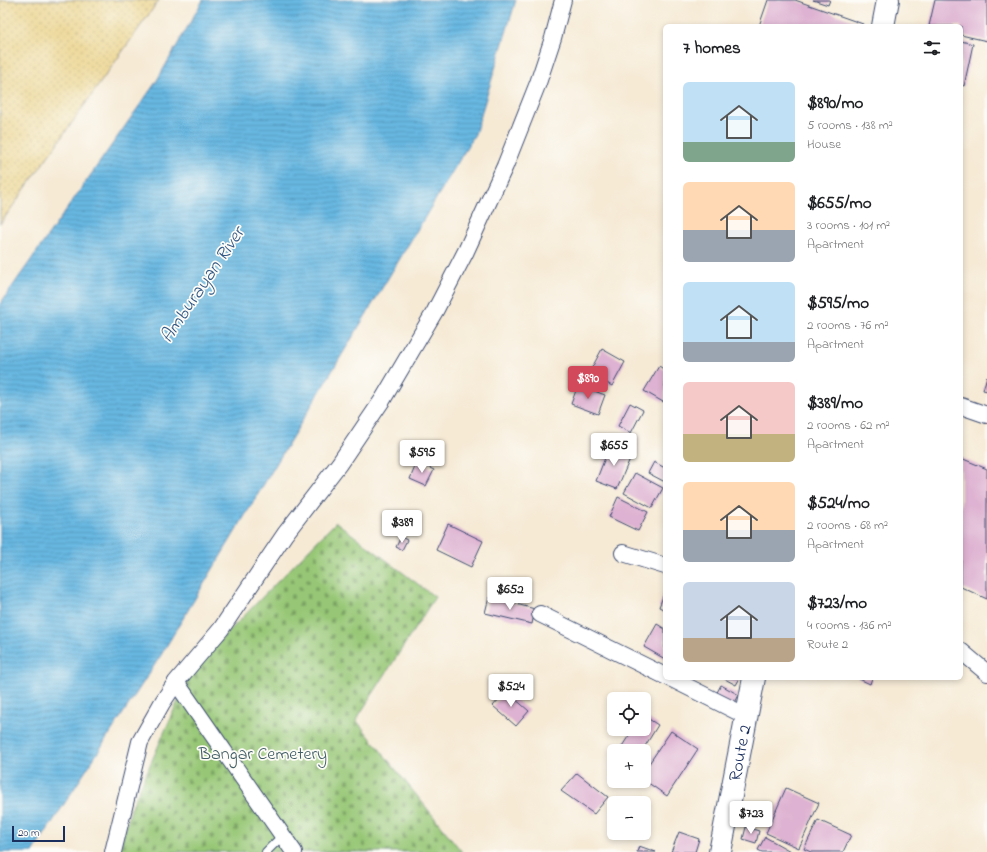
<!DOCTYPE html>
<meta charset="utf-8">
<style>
body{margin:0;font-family:"Indie Flower",sans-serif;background:#f6f6f6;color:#202124;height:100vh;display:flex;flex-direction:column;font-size:15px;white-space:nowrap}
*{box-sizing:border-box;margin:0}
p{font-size:13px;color:#757577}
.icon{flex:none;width:22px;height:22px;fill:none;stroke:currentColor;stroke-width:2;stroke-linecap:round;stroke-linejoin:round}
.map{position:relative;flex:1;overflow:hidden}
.sheet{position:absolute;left:663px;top:24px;width:300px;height:656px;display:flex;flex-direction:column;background:#fff;border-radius:6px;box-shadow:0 2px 6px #0003}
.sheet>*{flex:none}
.fabs{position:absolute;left:607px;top:692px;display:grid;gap:8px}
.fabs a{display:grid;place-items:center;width:44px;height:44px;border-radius:6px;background:#fff;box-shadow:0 2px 6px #0003;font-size:20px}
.scale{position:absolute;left:12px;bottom:10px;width:53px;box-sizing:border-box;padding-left:4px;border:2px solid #1b2f5e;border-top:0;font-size:11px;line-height:14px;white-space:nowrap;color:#1b2f5e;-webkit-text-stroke:3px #fdfcf7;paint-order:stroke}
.price{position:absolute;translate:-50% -34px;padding:0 9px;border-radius:4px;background:#fff;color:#222;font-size:13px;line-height:26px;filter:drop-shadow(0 1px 2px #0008)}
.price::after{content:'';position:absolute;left:50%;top:24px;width:12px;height:9px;margin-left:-6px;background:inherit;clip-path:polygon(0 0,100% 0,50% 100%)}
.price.on{background:#d1495b;color:#fff}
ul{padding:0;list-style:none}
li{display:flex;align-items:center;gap:12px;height:100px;padding:0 20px}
li span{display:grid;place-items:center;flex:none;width:112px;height:80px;border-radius:6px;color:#555}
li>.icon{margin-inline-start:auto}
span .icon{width:48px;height:48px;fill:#fffc;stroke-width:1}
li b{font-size:17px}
h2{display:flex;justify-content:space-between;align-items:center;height:48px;padding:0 20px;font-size:17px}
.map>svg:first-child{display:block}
</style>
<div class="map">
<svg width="987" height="852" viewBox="0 0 987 852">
<defs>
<pattern id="sand-dots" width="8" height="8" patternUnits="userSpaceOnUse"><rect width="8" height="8" fill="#eeda9e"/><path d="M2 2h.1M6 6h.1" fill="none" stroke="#ccbb8a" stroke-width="1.8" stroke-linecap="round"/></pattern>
<pattern id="cemetery-stones" width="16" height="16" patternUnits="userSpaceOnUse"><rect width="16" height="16" fill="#97c776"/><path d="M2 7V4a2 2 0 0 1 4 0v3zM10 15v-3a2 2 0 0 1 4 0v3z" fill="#7aa264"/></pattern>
<pattern id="water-rules" width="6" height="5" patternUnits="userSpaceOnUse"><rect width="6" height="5" fill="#67b8e2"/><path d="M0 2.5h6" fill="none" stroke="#5496ba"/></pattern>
</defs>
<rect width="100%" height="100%" fill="#fdfcf7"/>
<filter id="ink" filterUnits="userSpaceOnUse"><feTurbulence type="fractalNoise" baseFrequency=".025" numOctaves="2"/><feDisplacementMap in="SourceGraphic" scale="8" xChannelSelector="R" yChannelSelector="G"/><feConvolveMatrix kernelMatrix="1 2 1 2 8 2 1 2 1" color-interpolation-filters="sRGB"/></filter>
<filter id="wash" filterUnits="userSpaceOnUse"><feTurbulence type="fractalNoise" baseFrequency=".012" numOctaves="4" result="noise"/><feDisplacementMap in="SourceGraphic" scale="16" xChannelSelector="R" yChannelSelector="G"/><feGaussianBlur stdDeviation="0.9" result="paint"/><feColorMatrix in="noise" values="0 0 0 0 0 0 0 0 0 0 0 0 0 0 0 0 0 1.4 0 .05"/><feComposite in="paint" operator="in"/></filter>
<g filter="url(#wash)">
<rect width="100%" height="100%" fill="#f6ead5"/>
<path fill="url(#sand-dots)" stroke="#84847e" d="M0,0H159L0,224Z"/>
<path fill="url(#cemetery-stones)" stroke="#597b6a" d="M336,522L435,597L356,720L462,852H119L132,806L192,669Z"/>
<path fill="url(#water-rules)" stroke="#4174a0" d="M203,0H516L475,134L161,655L33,852H0V304L156,82Z"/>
<g id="blocks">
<path fill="#deb2d2" d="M768,0H795L863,24V26H759Z
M813,0H830L828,5Z
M935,0H987V41L961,35V26H929Z
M961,41L973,44L964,86L961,85Z
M602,349L625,362L612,386L589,373Z
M659,366L665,370V399L663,402L644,391Z
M987,376V391L983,390Z
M578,385L605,395L598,414L571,404Z
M630,403L643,410L631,433L618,426Z
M610,445L632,454L617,489L596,481Z
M961,458L987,469V599L961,587Z
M417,462L434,470L426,486L410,479Z
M654,462L665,468V482L648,473Z
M635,473L663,488L652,508L624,493Z
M618,497L648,512L638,531L609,517Z
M448,524L483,541L471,567L436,550Z
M401,537L407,540L402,550L396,547Z
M665,591V610L659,607Z
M489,597L535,609L532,624L485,613Z
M657,624L665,629V659L644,647Z
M723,678H740L736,685Z
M857,678H872L870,684Z
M721,685L739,695L732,708L714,698Z
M506,691L529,711L516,726L493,706Z
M644,716L658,725L642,751H619L633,729H644Z
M671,731L698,749L667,796L644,780V771Z
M577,773L608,797L594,814L561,791Z
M786,788L819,803L799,848L766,833Z
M818,820L851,835L843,852H811L804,849Z
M746,827L759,831L756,843L743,839Z
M679,832L699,839L695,852H671Z
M765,837L792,852H762L758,850Z
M639,846L656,852H637Z"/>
</g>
</g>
<g filter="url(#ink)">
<use href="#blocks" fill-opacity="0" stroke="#3c4b70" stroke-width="1"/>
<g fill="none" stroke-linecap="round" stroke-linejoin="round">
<g stroke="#3c4b70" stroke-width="10">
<path id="service" d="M266,852L283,835"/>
</g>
<g stroke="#3c4b70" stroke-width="18">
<path id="minor" d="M961,406L987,415
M623,553L665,566
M540,614L665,676
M961,651L987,673
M670,678L746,716
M176,682L294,852
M113,852L140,742L162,703L176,682L221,629L285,534L339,464L383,399L435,311L466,251L505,166L538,83L553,38L563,0"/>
</g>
<g stroke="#3c4b70" stroke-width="24">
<g id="trunk">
<path d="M883,26L888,0"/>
<path id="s1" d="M720,852L754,678"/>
</g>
</g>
<use href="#service" stroke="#fff" stroke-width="8"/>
<use href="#minor" stroke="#fff" stroke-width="16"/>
<use href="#trunk" stroke="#fff" stroke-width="22"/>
</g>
</g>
<g text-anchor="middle" stroke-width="3.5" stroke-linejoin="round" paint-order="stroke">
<g font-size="18" fill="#405d65" stroke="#fdfcf7">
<text x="263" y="759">Bangar Cemetery</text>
</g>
<g font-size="18" fill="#1b2f5e" stroke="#fdfcf7">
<text dy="6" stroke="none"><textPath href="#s1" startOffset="101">Route 2</textPath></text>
</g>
<g font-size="19" font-style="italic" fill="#325886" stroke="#fdfcf7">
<text transform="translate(201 284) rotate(-56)" y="7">Amburayan River</text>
</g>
</g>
</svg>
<div class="fabs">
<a><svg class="icon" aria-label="locate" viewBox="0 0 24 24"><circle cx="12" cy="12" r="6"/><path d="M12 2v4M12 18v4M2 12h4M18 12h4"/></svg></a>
<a>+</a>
<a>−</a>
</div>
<div class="scale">20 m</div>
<b class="price on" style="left:588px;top:400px">$890</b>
<b class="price" style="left:614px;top:467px">$655</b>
<b class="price" style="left:422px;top:474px">$595</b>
<b class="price" style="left:402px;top:544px">$389</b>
<b class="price" style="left:510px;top:611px">$652</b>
<b class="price" style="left:511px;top:708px">$524</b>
<b class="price" style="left:751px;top:835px">$723</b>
<section class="sheet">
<h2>7 homes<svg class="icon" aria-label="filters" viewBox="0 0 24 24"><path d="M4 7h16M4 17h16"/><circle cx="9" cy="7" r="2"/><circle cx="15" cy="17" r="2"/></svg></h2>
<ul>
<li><span style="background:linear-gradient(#bfe0f5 75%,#7fa58c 0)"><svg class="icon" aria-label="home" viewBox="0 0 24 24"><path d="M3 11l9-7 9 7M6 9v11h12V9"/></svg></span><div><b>$890/mo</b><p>5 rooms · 138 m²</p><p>House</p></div></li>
<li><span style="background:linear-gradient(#ffd9b3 60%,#9aa5b1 0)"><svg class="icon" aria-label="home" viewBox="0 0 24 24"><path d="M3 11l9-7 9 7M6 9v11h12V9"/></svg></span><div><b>$655/mo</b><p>3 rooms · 101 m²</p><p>Apartment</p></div></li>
<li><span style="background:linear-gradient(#bfe0f5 75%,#9aa5b1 0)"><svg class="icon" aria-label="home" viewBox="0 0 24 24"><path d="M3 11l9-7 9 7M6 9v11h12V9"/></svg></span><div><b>$595/mo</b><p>2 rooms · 76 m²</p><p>Apartment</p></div></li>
<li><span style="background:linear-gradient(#f6c9c9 65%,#c2b280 0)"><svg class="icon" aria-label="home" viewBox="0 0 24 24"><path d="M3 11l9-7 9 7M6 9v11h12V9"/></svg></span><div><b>$389/mo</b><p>2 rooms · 62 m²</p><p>Apartment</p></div></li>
<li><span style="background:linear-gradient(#ffd9b3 60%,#9aa5b1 0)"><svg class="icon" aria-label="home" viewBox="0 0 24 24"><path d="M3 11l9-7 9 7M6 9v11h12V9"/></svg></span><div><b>$524/mo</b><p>2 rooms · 68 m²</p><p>Apartment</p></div></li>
<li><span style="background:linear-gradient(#c9d6e8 70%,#b9a48a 0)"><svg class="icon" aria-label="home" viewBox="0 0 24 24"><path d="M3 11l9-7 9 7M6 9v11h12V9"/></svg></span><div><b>$723/mo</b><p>4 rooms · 136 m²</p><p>Route 2</p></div></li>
</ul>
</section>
</div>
